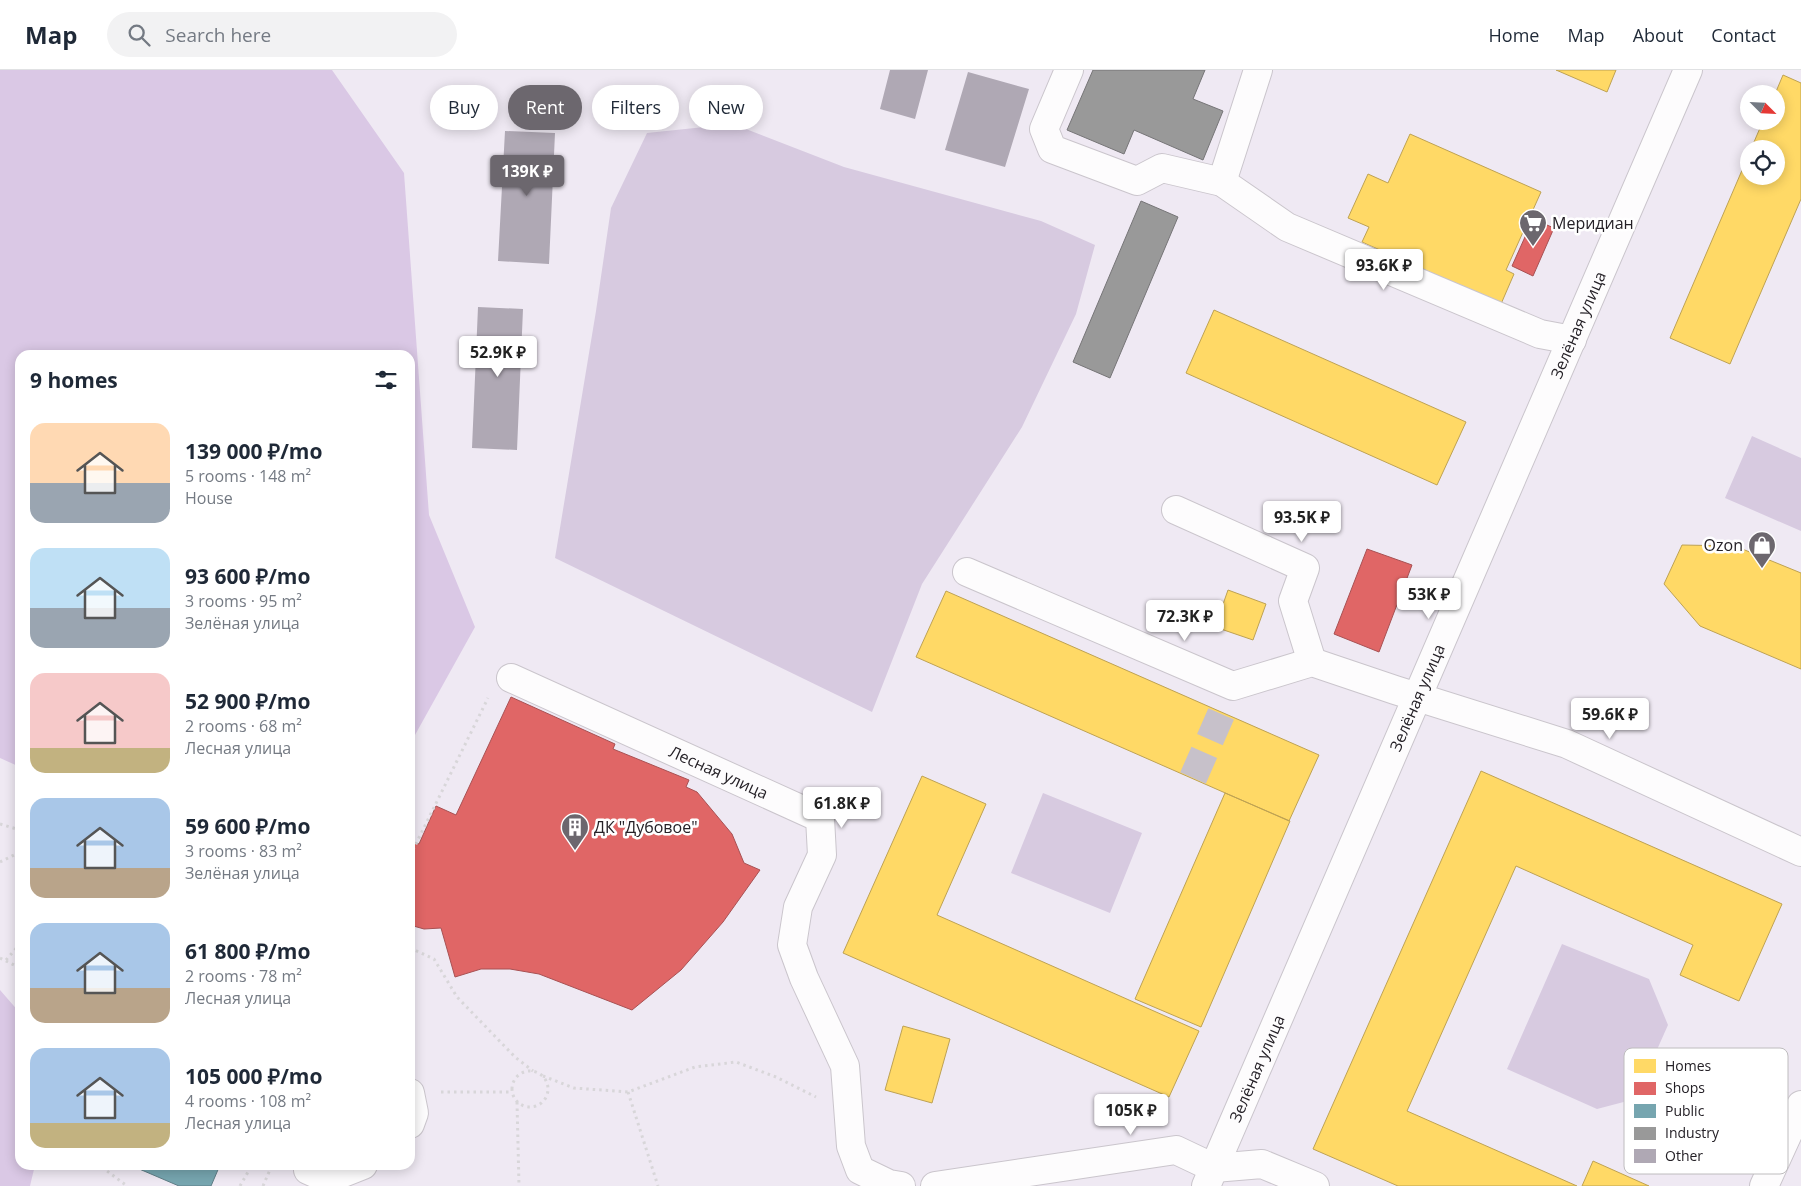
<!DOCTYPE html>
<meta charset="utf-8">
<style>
body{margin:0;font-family:"Open Sans",sans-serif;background:#f2f2f3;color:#1f2937;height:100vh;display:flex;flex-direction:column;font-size:19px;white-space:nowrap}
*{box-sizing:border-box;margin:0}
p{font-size:16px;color:#747a83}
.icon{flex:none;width:28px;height:28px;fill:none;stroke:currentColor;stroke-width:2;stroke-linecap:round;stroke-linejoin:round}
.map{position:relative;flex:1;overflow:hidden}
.drawer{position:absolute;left:15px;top:280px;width:400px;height:820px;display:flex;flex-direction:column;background:#fff;border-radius:15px;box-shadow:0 2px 12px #0003}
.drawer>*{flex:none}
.hud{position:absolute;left:430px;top:15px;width:475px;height:45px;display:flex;gap:10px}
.needle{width:32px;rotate:114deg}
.fabs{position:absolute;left:1740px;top:15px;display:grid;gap:10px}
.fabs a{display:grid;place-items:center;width:45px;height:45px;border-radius:50%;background:#fff;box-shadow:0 2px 12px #0003;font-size:25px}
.price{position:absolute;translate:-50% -42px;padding:0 11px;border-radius:5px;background:#fff;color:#222;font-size:16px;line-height:32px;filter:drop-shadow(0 1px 2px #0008)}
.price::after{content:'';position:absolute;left:50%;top:30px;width:15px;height:11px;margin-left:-8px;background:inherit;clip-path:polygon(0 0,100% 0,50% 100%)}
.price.on{background:#6c676e;color:#fff}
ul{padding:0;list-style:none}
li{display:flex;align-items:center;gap:15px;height:125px;padding:0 15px}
li span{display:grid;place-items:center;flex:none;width:140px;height:100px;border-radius:15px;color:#555}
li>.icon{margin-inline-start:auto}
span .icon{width:60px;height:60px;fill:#fffc;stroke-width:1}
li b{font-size:21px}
h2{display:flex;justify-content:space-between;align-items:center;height:60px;padding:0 15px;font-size:21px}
.tag{padding:0 18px;border-radius:22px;background:#fff;box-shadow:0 2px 12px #0003;font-size:18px;line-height:45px}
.tag.on{background:#6c676e;color:#fff}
header{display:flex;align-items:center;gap:30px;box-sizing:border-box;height:70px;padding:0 25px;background:#fff;border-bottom:1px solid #e0e1e3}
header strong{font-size:24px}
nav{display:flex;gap:28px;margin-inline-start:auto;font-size:18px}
.search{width:350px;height:45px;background:#f2f2f3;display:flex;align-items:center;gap:12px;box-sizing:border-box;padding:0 18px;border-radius:28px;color:#747a83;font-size:19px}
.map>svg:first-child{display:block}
</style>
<header>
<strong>Map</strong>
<div class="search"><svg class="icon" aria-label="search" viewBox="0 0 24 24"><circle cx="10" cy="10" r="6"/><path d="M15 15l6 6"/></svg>Search here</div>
<nav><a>Home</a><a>Map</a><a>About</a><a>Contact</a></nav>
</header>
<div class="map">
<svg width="1801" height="1116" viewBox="0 0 1801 1116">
<rect width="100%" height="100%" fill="#efe9f3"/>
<path fill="#d7cae0" d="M733,54L844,97L1041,151L1095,175L1076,244L1022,357L922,514L872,642L555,488L596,241L611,138L647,63Z
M1752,366L1801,388V461L1725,428Z
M1043,723L1142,763L1110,843L1011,803Z
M1562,874L1649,909L1668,955L1635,1029L1597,1039L1507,999Z"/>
<path fill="#dac8e5" d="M0,0H332L404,103L429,445L475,557L410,674V285H20V697L0,688Z
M0,920L20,943V1095H35L30,1116H0Z"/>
<path fill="#ffd966" stroke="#bea253" d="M1556,0H1616L1607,22Z
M1783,5L1801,13V129L1730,294L1670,268L1749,84V106H1776V79H1751L1763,51H1776V24H1775Z
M1410,64L1541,122L1506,200L1514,204L1501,234L1362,172L1369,157L1348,148L1368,104L1388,113Z
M1214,240L1466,352L1437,415L1186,303Z
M1682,475L1735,476L1801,503V599L1700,556L1664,514Z
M1228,520L1266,534L1253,570L1215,557Z
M946,521L1319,685L1289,751L916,587Z
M1481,701L1782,834L1739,931L1680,905L1693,875L1516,796L1407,1041L1577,1116H1398L1313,1079Z
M922,706L986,734L937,845L1199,961L1169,1027L843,883Z
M1225,723L1290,751L1201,957L1135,929Z
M903,956L950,969L932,1033L885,1020Z
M1593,1091L1649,1116H1582Z"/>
<path fill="#e06666" stroke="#a85153" d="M1533,149L1554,158L1533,206L1512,196Z
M1367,479L1412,495L1379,582L1334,564Z
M511,627L615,674L613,679L689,710L686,717L697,722L732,764L744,793L760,800L723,852L681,900L632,940L539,904L510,899H481L455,907L441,858L424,859L410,855V797L413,790L410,789V771L419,774L436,736L456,745Z"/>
<path fill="#76a5af" stroke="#5e7d86" d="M130,1095H220L211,1116H179Z"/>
<path fill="#999" stroke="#767577" d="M1093,0H1205L1193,29L1223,41L1203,90L1134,60L1124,84L1067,60Z
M1141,131L1178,147L1110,308L1073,292Z"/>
<path fill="#afa8b4" d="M890,0H928L915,49L880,39Z
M968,2L1029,19L1005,97L945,80Z
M505,61L555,63L549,194L498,191Z
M478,237L523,239L517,380L472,378Z"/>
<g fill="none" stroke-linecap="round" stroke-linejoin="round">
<path stroke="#c7c1ca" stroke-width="28" stroke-dasharray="28 14" stroke-linecap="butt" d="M1193,708L1222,642"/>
<g stroke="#cac5cc" stroke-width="30">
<g id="minor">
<path d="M1069,0L1044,59L1052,79L1137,111L1162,98L1222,112L1287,157L1540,264L1572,270"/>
<path d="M1222,112L1258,0"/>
<path d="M1176,440L1305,498L1293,531L1312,592"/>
<path d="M967,502L1233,616L1312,592L1395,620L1567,674L1801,782"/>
<path id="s1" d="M511,608L820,748L822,785L798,837L792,875L804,908L845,996L851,1076L860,1100L889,1114L901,1116"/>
<path d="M410,1023L414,1043L410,1054"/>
<path d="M308,1100L328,1109L363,1095"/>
<path d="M935,1116L1176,1080L1214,1098L1262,1094L1315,1116"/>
<path id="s2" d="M1206,1116L1688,0"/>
<path d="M1764,1116L1801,1035"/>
</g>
</g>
<path stroke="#d8d6d9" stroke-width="3" stroke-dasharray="2.5 4" stroke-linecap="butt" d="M0,754L20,760
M410,786L488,628
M0,792L20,782
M410,878L434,889L457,927L515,987L533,1001
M0,888L20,898
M6,890L20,874
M512 1019a18 18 0 1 1 36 0a18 18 0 1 1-36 0Z
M543,1006L574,1018L628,1022L695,997L736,992L776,1007L816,1027
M441,1022H512
M628,1022L658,1116
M517,1032L519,1116
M105,1095L107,1101L127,1116
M240,1116L252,1095
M263,1116L272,1095"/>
<use href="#minor" stroke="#fdfcfd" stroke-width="28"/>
</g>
<defs>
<g id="supermarket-pin" transform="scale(1.4375)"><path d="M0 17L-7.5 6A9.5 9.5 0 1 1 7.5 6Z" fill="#6c676e" stroke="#fff"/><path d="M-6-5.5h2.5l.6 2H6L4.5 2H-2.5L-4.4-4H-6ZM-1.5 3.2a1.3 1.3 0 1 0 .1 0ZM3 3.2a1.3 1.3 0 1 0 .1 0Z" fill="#fff"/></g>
<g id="shop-pin" transform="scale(1.4375)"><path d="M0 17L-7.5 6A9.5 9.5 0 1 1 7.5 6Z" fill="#6c676e" stroke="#fff"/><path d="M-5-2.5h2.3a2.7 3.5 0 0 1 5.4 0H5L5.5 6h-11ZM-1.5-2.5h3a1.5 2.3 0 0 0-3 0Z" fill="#fff"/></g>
<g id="building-pin" transform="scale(1.4375)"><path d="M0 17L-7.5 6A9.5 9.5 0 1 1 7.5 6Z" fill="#6c676e" stroke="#fff"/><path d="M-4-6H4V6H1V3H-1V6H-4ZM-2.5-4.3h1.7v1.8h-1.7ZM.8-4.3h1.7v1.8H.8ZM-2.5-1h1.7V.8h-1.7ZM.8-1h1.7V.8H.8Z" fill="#fff"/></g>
</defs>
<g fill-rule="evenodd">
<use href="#supermarket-pin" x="1533" y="153"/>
<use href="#shop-pin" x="1762" y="475"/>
<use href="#building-pin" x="575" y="757"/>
</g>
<g text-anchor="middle" stroke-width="5" stroke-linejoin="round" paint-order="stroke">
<g font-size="16" fill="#252127" stroke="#fff" text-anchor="start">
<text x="1552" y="159">Меридиан</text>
<text x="1743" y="481" text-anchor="end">Ozon</text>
<text x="594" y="763">ДК "Дубовое"</text>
</g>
<g font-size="16" fill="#252127" stroke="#fff">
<text dy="6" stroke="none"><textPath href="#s2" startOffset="938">Зелёная улица</textPath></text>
<text dy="6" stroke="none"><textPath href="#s2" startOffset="532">Зелёная улица</textPath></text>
<text dy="6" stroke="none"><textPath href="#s1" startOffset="228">Лесная улица</textPath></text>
<text dy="6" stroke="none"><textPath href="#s2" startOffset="128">Зелёная улица</textPath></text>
</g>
</g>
<rect x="1624" y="978" width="164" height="126" rx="8" fill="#fff" stroke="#bebcbe" stroke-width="1"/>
<rect x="1634" y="989" width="22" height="14" fill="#ffd966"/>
<rect x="1634" y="1012" width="22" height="13" fill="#e06666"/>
<rect x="1634" y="1034" width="22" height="14" fill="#76a5af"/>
<rect x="1634" y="1057" width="22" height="13" fill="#999"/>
<rect x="1634" y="1079" width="22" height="14" fill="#afa8b4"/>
<g font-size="14" fill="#252127">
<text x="1665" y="1001">Homes</text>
<text x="1665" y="1023">Shops</text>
<text x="1665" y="1046">Public</text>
<text x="1665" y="1068">Industry</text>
<text x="1665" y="1091">Other</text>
</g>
</svg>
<div class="fabs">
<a><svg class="needle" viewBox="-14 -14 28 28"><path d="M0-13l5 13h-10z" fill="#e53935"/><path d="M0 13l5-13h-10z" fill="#747a83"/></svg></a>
<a><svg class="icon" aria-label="locate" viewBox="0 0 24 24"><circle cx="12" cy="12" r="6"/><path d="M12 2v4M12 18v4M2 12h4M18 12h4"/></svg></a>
</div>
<b class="price on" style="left:527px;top:127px">139K ₽</b>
<b class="price" style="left:1384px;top:221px">93.6K ₽</b>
<b class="price" style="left:498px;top:308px">52.9K ₽</b>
<b class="price" style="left:1302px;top:473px">93.5K ₽</b>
<b class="price" style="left:1429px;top:550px">53K ₽</b>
<b class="price" style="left:1185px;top:572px">72.3K ₽</b>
<b class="price" style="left:1610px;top:670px">59.6K ₽</b>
<b class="price" style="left:842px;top:759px">61.8K ₽</b>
<b class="price" style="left:1131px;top:1066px">105K ₽</b>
<div class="hud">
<a class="tag">Buy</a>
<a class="tag on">Rent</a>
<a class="tag">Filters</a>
<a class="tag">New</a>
</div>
<section class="drawer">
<h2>9 homes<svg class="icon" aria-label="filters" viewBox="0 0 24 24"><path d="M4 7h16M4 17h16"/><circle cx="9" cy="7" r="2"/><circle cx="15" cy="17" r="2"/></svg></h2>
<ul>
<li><span style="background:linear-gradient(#ffd9b3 60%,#9aa5b1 0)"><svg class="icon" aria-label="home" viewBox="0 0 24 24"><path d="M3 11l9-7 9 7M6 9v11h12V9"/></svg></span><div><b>139 000 ₽/mo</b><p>5 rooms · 148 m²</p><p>House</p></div></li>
<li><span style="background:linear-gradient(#bfe0f5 60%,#9aa5b1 0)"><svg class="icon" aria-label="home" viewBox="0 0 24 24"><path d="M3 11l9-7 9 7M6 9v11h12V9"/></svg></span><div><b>93 600 ₽/mo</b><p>3 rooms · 95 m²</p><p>Зелёная улица</p></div></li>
<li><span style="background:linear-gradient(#f6c9c9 75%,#c2b280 0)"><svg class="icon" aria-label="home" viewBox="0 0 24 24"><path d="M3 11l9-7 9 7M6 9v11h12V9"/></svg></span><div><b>52 900 ₽/mo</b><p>2 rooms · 68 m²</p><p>Лесная улица</p></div></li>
<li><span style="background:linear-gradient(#a9c7e8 70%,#b9a48a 0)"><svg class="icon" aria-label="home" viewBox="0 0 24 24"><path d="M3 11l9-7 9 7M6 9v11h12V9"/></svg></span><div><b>59 600 ₽/mo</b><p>3 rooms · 83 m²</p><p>Зелёная улица</p></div></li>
<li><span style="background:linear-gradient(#a9c7e8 65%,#b9a48a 0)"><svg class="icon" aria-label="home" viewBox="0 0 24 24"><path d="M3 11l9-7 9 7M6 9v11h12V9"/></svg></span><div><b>61 800 ₽/mo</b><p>2 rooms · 78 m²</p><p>Лесная улица</p></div></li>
<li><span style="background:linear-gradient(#a9c7e8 75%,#c2b280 0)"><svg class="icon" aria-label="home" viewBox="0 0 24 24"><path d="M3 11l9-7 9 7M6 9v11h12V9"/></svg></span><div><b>105 000 ₽/mo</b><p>4 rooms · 108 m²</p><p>Лесная улица</p></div></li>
</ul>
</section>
</div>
